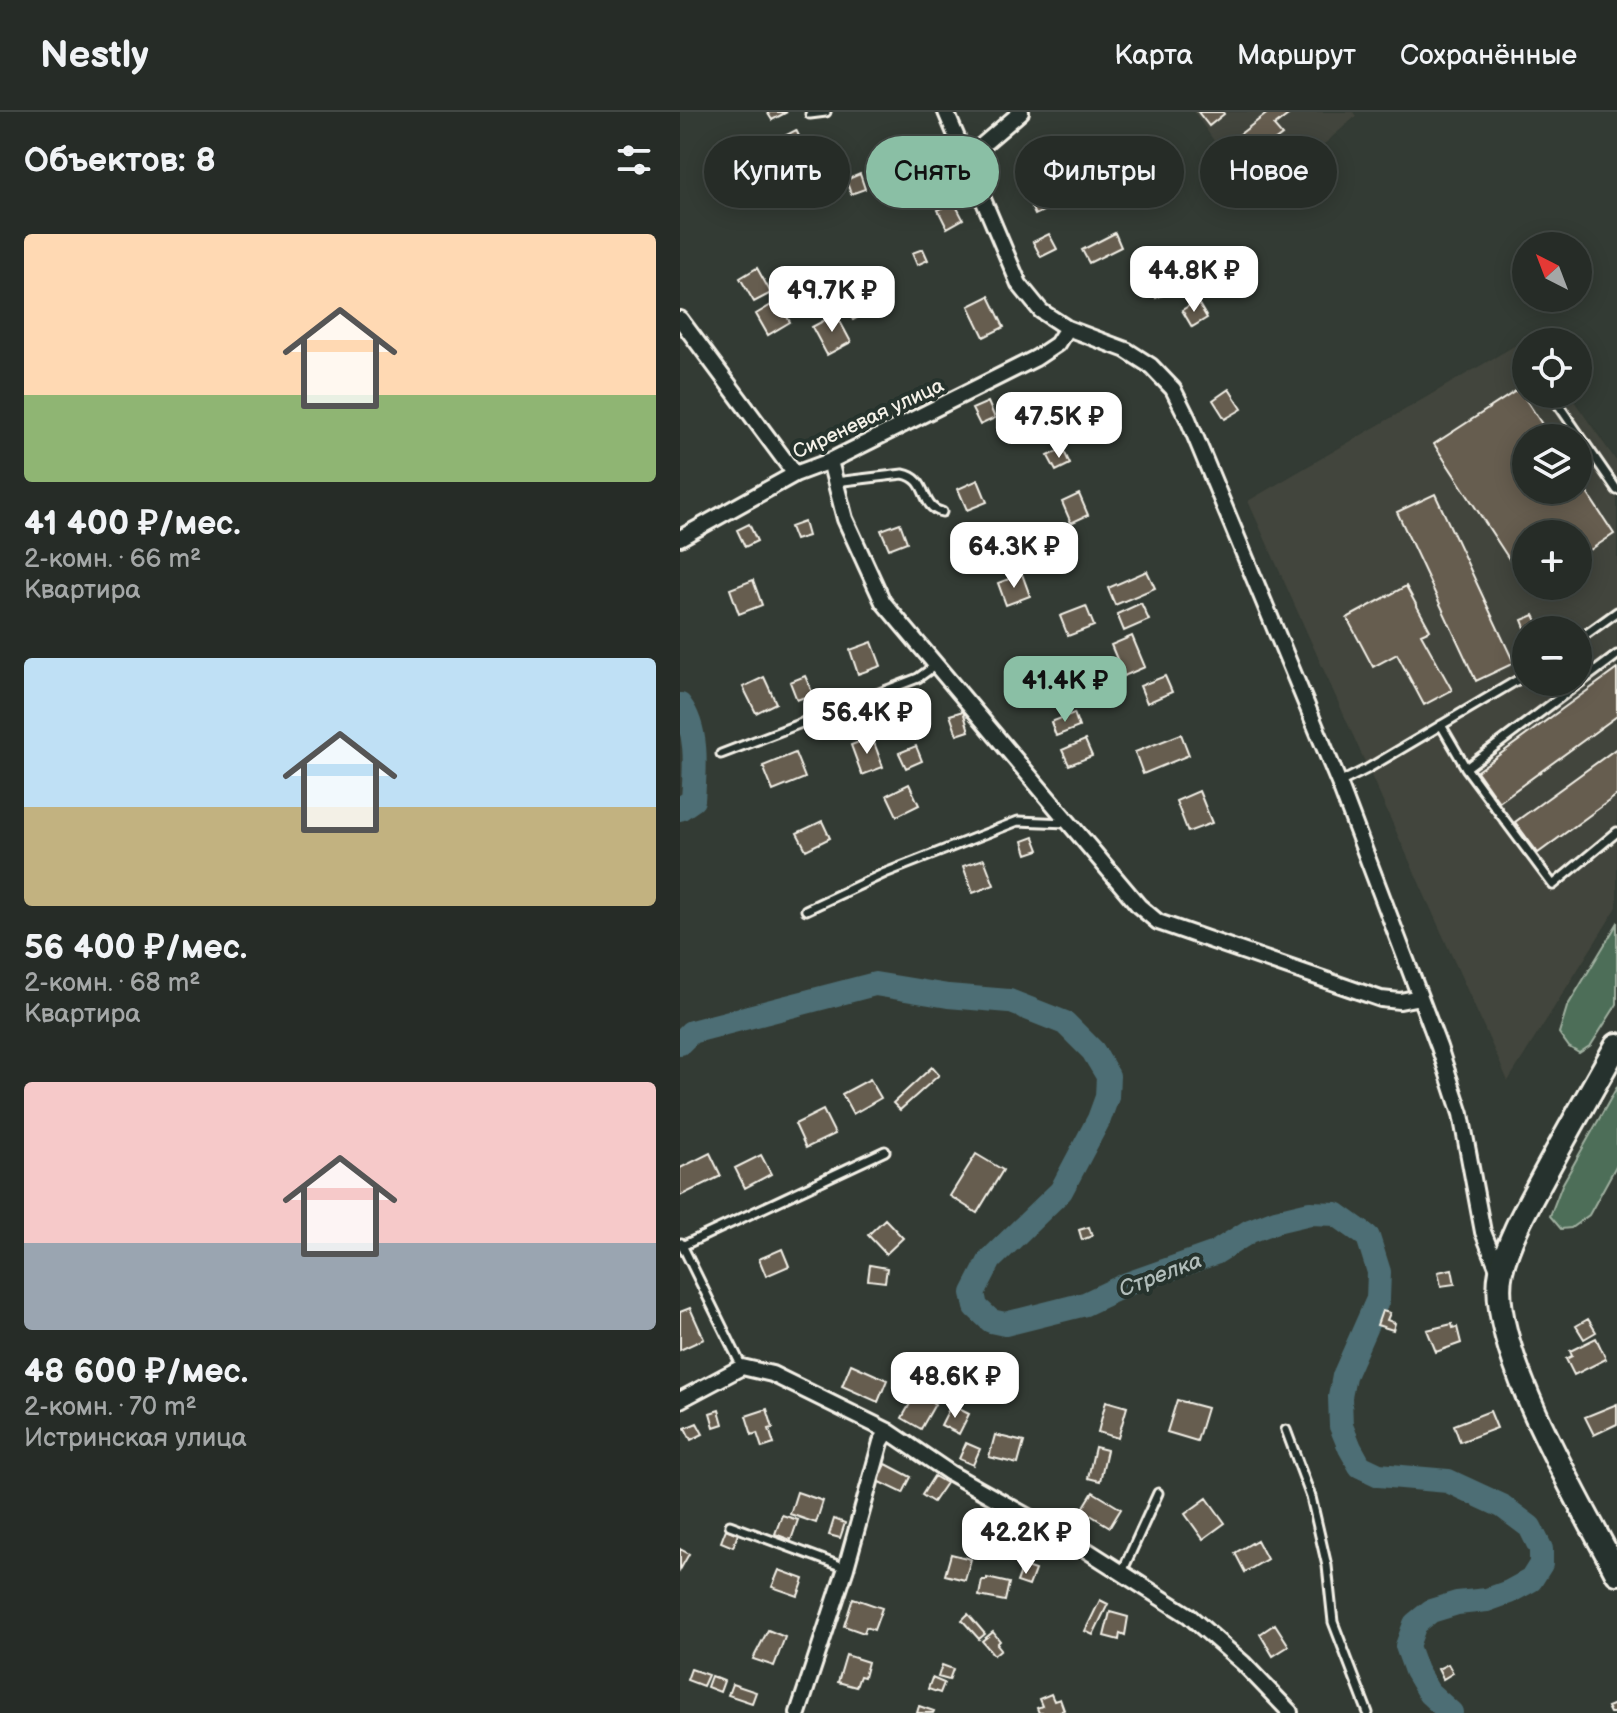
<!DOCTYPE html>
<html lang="ru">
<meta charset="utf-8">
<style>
body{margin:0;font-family:"Balsamiq Sans",sans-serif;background:#2e342f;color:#f1f3f6;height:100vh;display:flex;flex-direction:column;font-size:30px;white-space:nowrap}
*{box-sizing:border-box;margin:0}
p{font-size:26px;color:#a4a7a7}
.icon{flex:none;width:44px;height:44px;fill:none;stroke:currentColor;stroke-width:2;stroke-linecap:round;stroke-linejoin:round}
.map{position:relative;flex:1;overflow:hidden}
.side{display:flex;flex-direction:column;background:#262c27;width:680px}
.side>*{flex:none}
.hud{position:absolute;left:24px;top:24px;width:760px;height:72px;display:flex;gap:16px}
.needle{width:52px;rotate:318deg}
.fabs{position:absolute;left:832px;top:120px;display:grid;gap:16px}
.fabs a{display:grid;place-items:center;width:80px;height:80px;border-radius:50%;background:#262c27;box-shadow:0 4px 20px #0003,0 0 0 2px #424844;font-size:40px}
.price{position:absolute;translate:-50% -68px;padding:0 18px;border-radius:16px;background:#fff;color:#222;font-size:26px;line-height:52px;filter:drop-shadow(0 2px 4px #0008)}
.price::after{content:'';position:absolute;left:50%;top:48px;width:24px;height:18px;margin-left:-12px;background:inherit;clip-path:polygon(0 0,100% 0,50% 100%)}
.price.on{background:#8abfa5;color:#111}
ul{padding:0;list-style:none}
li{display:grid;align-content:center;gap:16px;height:424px;padding:0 24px}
li span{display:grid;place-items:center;height:248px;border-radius:8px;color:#555}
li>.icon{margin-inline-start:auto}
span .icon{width:144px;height:144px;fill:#fffc;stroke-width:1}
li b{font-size:34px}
h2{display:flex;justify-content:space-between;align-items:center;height:96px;padding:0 24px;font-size:34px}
.pill{padding:0 28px;border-radius:36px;background:#262c27;box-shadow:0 4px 20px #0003,0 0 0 2px #424844;font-size:28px;line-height:72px}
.pill.on{background:#8abfa5;color:#111}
header{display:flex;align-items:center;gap:48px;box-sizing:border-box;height:112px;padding:0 40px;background:#262c27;border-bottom:2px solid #424844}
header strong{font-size:38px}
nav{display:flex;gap:44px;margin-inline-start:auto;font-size:28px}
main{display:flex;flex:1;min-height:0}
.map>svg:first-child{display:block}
</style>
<header>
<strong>Nestly</strong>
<nav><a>Карта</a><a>Маршрут</a><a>Сохранённые</a></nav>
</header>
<main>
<section class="side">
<h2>Объектов: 8<svg class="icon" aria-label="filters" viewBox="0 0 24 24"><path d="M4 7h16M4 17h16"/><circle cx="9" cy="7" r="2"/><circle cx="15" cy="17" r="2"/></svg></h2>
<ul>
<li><span style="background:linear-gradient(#ffd9b3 65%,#8fb573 0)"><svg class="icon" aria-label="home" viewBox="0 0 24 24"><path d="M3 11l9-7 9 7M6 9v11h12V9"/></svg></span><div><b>41 400 ₽/мес.</b><p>2-комн. · 66 m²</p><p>Квартира</p></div></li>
<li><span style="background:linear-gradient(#bfe0f5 60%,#c2b280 0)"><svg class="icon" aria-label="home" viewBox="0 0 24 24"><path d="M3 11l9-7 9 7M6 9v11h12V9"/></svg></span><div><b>56 400 ₽/мес.</b><p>2-комн. · 68 m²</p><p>Квартира</p></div></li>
<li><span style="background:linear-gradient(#f6c9c9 65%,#9aa5b1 0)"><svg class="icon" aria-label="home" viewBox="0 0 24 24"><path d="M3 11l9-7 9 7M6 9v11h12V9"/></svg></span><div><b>48 600 ₽/мес.</b><p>2-комн. · 70 m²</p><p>Истринская улица</p></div></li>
</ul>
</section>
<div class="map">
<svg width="937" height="1601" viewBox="0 0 937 1601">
<rect width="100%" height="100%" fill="#333b34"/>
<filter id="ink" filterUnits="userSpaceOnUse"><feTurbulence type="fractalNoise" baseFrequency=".0125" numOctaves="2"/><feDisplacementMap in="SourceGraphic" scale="16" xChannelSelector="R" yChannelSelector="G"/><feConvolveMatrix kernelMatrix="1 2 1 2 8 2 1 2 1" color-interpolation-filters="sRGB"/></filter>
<g filter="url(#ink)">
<path fill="#42453c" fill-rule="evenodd" d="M514,0H673L676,4L577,91Z
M848,226L851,230H846V282H889L937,350V795L828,969L568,389ZM846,326H898V378H846ZM846,422H898V474H846ZM846,518H898V570H846Z"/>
<path fill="#4d6e59" stroke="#a0b0a0" stroke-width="2" d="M937,812V892L911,933L899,941L889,935L879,921L887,895Z
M937,975V1052L909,1103L891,1116L881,1117L870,1104L882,1073Z"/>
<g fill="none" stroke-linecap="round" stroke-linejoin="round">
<path stroke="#4d6e74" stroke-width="24" d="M0,593C19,618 15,658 13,688L0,697
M0,931L11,920L195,872L268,884L329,889L385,911L413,939L428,964L427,985L419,1007L381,1079L310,1148L293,1181L296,1195L311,1209L325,1212L405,1192L447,1172L535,1141L570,1119L596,1109L630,1101L656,1102L688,1125L699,1160L698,1187L664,1264L660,1285L661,1314L670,1336L680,1354L699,1363L768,1369L822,1394L850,1415L861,1437V1452L851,1468L829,1480L807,1488L777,1491L751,1499L735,1512L727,1534L736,1559L749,1581L771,1601"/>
</g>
<path fill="#665d50" stroke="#f4f1e8" stroke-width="2" d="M87,0H107L92,8Z
M518,0H543L544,2L529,14Z
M589,0H612L594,14L602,23L582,38L575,29L564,37L555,26Z
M116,18L127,40L108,49L97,28Z
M252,31L259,44L243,52L236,38Z
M180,62L185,77L171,82L166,68Z
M372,74L380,91L355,103L347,86Z
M274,90L283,107L267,116L258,98Z
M435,121L441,135L409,151L402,138Z
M369,122L377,137L361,145L353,130Z
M243,137L248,148L237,153L232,141Z
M77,156L91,181L74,190L60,166Z
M490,159L497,177L476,186L469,168Z
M309,184L324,215L304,225L289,194Z
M98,189L110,210L88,223L76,202Z
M517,189L527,206L512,215L502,198Z
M176,191L182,203L173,208L166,196Z
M156,202L171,230L147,243L132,215Z
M549,277L562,297L545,307L533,288Z
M839,277L871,326H846V378H898V367L934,422L898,446V422H846V473L754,332Z
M362,284L370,304L345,314L337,295Z
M308,290L315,306L300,313L292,297Z
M383,337L390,352L376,359L368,344Z
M298,368L307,390L287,398L278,377Z
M399,382L408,403L391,411L382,390Z
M755,382L834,551L796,569L717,400Z
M124,410L128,424L115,428L110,415Z
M220,411L227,430L209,437L201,418Z
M69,412L77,429L65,435L57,418Z
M467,459L475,476L435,493L428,476Z
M342,462L350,484L326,493L318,471Z
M73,468L82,493L59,502L50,477Z
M726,474L750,518L741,522L772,578L744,593L717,542L693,555L667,506Z
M461,491L469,508L444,519L437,502Z
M406,494L414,514L388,524L380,504Z
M854,503L860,515L846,518L842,508Z
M452,524L465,555L444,564L431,533Z
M192,530L201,554L178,562L170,538Z
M937,557V604L819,690L797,659Z
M125,564L133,582L117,588L110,570Z
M485,564L492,580L467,591L460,574Z
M84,565L96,591L76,601L63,575Z
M283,599L289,619L277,623L270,603Z
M394,601L399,615L376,624L371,610Z
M501,622L509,643L463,662L455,640Z
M192,625L203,655L182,663L171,633Z
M405,628L412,644L389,653L382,638Z
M236,634L242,649L226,656L219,641Z
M937,636V683L858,741L835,710Z
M115,641L125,666L93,679L83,654Z
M229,672L239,693L217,704L207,683Z
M519,679L532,711L508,720L496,689Z
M142,709L150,726L126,738L117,721Z
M354,725L359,738L347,742L343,729Z
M304,747L314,773L293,781L283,754Z
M252,955L259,963L220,998L213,991Z
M190,967L201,986L173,1002L162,982Z
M143,998L155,1022L126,1036L115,1012Z
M30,1041L41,1064L0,1084V1056Z
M296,1042L323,1058L297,1101L270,1084Z
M81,1043L91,1062L65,1076L55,1056Z
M205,1107L223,1126L206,1142L188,1123Z
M409,1115L412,1124L402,1128L399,1118Z
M102,1137L109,1154L86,1164L79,1147Z
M190,1153L207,1156L205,1170L188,1168Z
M772,1157L775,1172L761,1174L758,1160Z
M10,1196L24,1227L0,1238V1200Z
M702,1199L710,1201L707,1208L715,1211L713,1218L697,1213Z
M908,1207L916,1220L904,1227L896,1214Z
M772,1212L773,1216L777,1215L781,1231L756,1240L747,1218Z
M916,1226L926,1247L894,1263L886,1247L892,1244L890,1239Z
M171,1252L207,1268L198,1290L162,1274Z
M236,1281L255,1292L241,1317L222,1306Z
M497,1288L527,1296L517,1329L487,1320Z
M426,1289L447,1295L438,1326L418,1320Z
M937,1292V1312L914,1323L905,1305Z
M271,1293L289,1302L279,1322L261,1313Z
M87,1297L93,1316L89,1317L94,1332L82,1336L77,1321L72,1323L66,1304Z
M39,1298L43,1312L34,1315L30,1301Z
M810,1299L817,1316L780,1330L774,1313Z
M17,1311L23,1322L11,1328L5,1316Z
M315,1323L344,1330L338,1352L309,1345Z
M286,1331L300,1337L293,1353L279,1347Z
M415,1335L427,1338L420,1369L408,1366Z
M206,1352L231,1365L223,1381L198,1369Z
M254,1364L266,1371L253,1390L242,1383Z
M117,1380L143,1389L136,1411L110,1402Z
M413,1380L441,1397L430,1415L402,1398Z
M527,1386L545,1411L523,1427L505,1402Z
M102,1403L118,1408L111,1428L95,1422Z
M154,1407L165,1411L160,1426L149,1423Z
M46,1417L58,1422L53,1435L41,1430Z
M577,1428L587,1447L565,1460L555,1441Z
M0,1437L9,1442L0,1458Z
M271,1442L291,1447L285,1468L265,1463Z
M343,1454L355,1458L349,1474L337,1470Z
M99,1458L124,1467L118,1484L92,1475Z
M307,1466L329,1471L325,1489L299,1484L302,1468H307Z
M173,1486L202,1496L194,1518L186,1515L184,1521L164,1514Z
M420,1488L428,1492L413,1523L405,1519Z
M430,1500L448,1505L445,1523L440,1521L439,1528L424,1524Z
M288,1502L305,1522L299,1527L282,1508Z
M595,1512L609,1534L593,1544L580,1522Z
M88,1518L105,1525L94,1554L73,1547Z
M313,1520L320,1529L317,1532L321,1537L314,1543L302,1529Z
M166,1543L188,1550L184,1565L180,1564L176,1575L158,1570Z
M768,1552L773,1561L763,1567L758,1557Z
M262,1553L273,1557L269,1568L258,1565Z
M11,1557L28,1563L23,1574L7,1568Z
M31,1564L44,1569L40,1580L27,1575Z
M252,1566L264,1571L260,1581L248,1577Z
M52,1572L76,1580L72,1591L48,1583Z
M371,1582L374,1589L380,1587L384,1598L376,1601H359L357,1596L362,1594L359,1587Z
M937,1591V1601H930L927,1595Z
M239,1594L254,1599L253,1601H237Z"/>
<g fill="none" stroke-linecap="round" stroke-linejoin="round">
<g stroke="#f4f1e8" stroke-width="13">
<path id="service" d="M130,2L146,0
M871,282L937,378
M155,370L223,362C250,367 239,395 262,400
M898,528L937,500
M761,613L786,656L873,773L937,720
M41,642L238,566L256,553
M786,656L937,543
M659,671L687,657L846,563
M126,798L205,761L338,709L387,711
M1,1131L62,1255
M2,1134L205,1039
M606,1318L631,1385L647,1454L653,1510L688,1601
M50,1413L166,1456
M442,1460L478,1381"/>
</g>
<g stroke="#f4f1e8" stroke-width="20">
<path id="minor" d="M266,0L339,172L361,199L387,216L446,238L471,254L493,277L508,307L659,671L759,935L781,1002L803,1120L820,1162
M285,48L341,0
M0,207L115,362
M150,349L165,407L203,490L459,794L478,810L701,887L720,889L740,885
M0,426L115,362L150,349L356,246L377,232L387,216
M0,1288L62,1255L92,1262L208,1319L270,1361L400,1434L508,1503L563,1551L610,1600
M118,1601L166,1456L201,1330L208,1319"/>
</g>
<g stroke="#f4f1e8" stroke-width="28">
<path id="secondary" d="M937,933C912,977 887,1021 863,1065C847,1095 829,1126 821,1159C805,1232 902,1393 937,1461"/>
</g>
<use href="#service" stroke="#26332d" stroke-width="7"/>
<use href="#minor" stroke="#26332d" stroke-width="14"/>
<use href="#secondary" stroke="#26332d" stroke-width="22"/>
</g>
</g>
<g text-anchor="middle" stroke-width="8" stroke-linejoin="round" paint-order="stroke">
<g font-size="20" fill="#f4f1e8" stroke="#26332d">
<text transform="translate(188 306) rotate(-25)" y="7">Сиреневая улица</text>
</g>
<g font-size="22" font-style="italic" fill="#b1bdba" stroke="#26332d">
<text transform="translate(480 1162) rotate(-21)" y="8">Стрелка</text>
</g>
</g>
</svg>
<div class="fabs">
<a><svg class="needle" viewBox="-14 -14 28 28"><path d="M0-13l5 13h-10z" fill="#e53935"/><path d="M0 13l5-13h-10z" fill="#a4a7a7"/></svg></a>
<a><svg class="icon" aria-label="locate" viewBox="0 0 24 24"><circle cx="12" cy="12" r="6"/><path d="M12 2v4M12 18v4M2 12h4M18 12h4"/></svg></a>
<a><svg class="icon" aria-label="layers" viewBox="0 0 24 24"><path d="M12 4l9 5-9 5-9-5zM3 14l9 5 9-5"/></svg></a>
<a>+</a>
<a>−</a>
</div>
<b class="price" style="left:514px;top:202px">44.8K ₽</b>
<b class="price" style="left:152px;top:222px">49.7K ₽</b>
<b class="price" style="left:379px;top:348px">47.5K ₽</b>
<b class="price" style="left:334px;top:478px">64.3K ₽</b>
<b class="price on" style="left:385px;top:612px">41.4K ₽</b>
<b class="price" style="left:187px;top:644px">56.4K ₽</b>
<b class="price" style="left:275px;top:1308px">48.6K ₽</b>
<b class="price" style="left:346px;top:1464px">42.2K ₽</b>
<div class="hud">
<a class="pill">Купить</a>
<a class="pill on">Снять</a>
<a class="pill">Фильтры</a>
<a class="pill">Новое</a>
</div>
</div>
</main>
